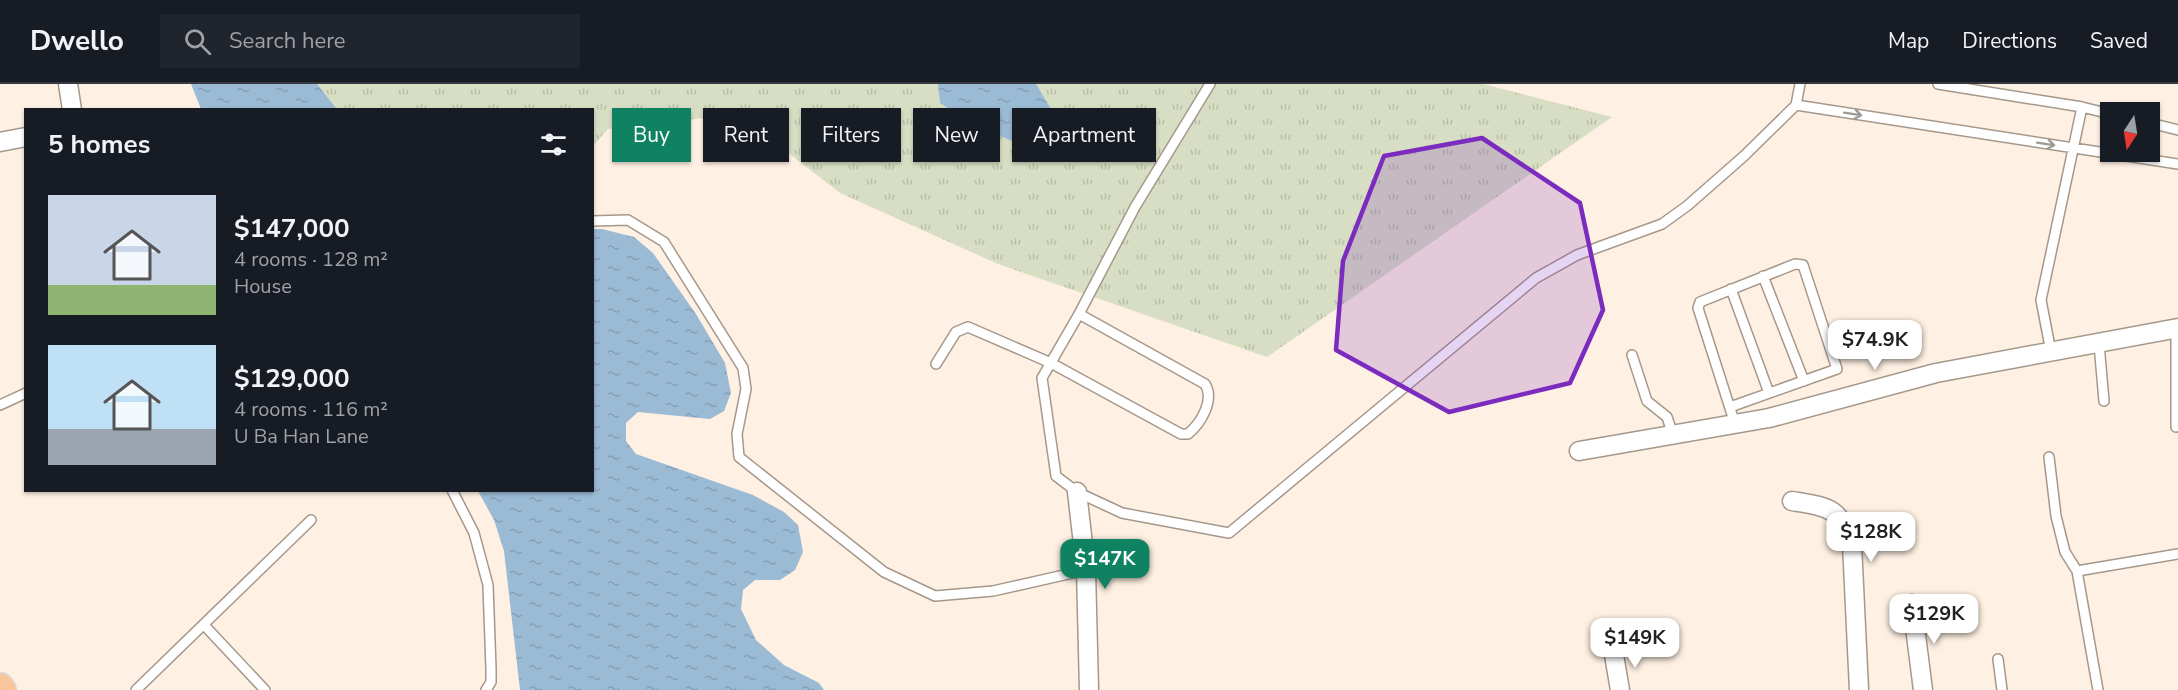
<!DOCTYPE html>
<meta charset="utf-8">
<style>
body{margin:0;font-family:"Nunito Sans",sans-serif;background:#20242c;color:#f1f3f6;height:100vh;display:flex;flex-direction:column;font-size:22px;white-space:nowrap}
*{box-sizing:border-box;margin:0}
p{font-size:20px;color:#9ea1a6}
.icon{flex:none;width:33px;height:33px;fill:none;stroke:currentColor;stroke-width:2;stroke-linecap:round;stroke-linejoin:round}
.map{position:relative;flex:1;overflow:hidden}
.details{position:absolute;left:24px;top:24px;width:570px;height:384px;display:flex;flex-direction:column;background:#171b24;border-radius:0px;box-shadow:0 2px 4px #0004}
.details>*{flex:none}
.hud{position:absolute;left:612px;top:24px;width:570px;height:54px;display:flex;gap:12px}
.needle{width:39px;rotate:192deg}
.buttons{position:absolute;left:2100px;top:18px;display:grid;gap:12px}
.buttons a{display:grid;place-items:center;width:60px;height:60px;border-radius:0px;background:#171b24;box-shadow:0 2px 4px #0004;font-size:30px}
.price{position:absolute;translate:-50% -51px;padding:0 14px;border-radius:12px;background:#fff;color:#222;font-size:20px;line-height:39px;filter:drop-shadow(0 2px 3px #0008)}
.price::after{content:'';position:absolute;left:50%;top:36px;width:18px;height:14px;margin-left:-9px;background:inherit;clip-path:polygon(0 0,100% 0,50% 100%)}
.price.on{background:#0e8261;color:#fff}
ul{padding:0;list-style:none}
li{display:flex;align-items:center;gap:18px;height:150px;padding:0 24px}
li span{display:grid;place-items:center;flex:none;width:168px;height:120px;border-radius:0px;color:#555}
li>.icon{margin-inline-start:auto}
span .icon{width:72px;height:72px;fill:#fffc;stroke-width:1}
li b{font-size:26px}
h2{display:flex;justify-content:space-between;align-items:center;height:72px;padding:0 24px;font-size:26px}
.pill{padding:0 21px;border-radius:0px;background:#171b24;box-shadow:0 2px 4px #0004;font-size:21px;line-height:54px}
.pill.on{background:#0e8261;color:#fff}
header{display:flex;align-items:center;gap:36px;box-sizing:border-box;height:84px;padding:0 30px;background:#171b24;border-bottom:2px solid #363941}
header strong{font-size:28px}
nav{display:flex;gap:33px;margin-inline-start:auto;font-size:21px}
.search{width:420px;height:54px;background:#20242c;display:flex;align-items:center;gap:15px;box-sizing:border-box;padding:0 21px;border-radius:0px;color:#9ea1a6;font-size:22px}
.map>svg:first-child{display:block}
</style>
<header>
<strong>Dwello</strong>
<div class="search"><svg class="icon" aria-label="search" viewBox="0 0 24 24"><circle cx="10" cy="10" r="6"/><path d="M15 15l6 6"/></svg>Search here</div>
<nav><a>Map</a><a>Directions</a><a>Saved</a></nav>
</header>
<div class="map">
<svg width="2178" height="606" viewBox="0 0 2178 606">
<defs>
<pattern id="grass-tufts" width="24" height="20" patternUnits="userSpaceOnUse" patternTransform="scale(1.5)"><rect width="24" height="20" fill="#d8dec3"/><path d="M3 7l-1-3M5 7V3M7 7l1-3M15 17l-1-3M17 17v-4M19 17l1-3" fill="none" stroke="#b9bea7"/></pattern>
<pattern id="water-ripples" width="26" height="14" patternUnits="userSpaceOnUse" patternTransform="scale(1.5)"><rect width="26" height="14" fill="#9bbbd5"/><path d="M2 4q2-2 4 0t4 0M15 11q2-2 4 0t4 0" fill="none" stroke="#85a0b6"/></pattern>
</defs>
<rect width="100%" height="100%" fill="#fef0e2"/>
<path fill="url(#grass-tufts)" d="M317,0H1483L1612,33L1267,273L998,180L840,109L738,30L608,45L593,62L592,26L337,25Z"/>
<path fill="url(#water-ripples)" d="M191,0H317L337,25H201Z
M938,0H1036L1057,35L1109,56L1113,64L1102,75L1064,53L1031,65L974,41L940,19Z
M593,145H602L634,153L653,169L696,230L725,279L731,309L724,327L710,335L638,328L626,339V357L636,370L753,411L784,428L798,441L803,468L795,486L780,496H755L743,506L741,525L756,556L784,581L819,599L824,606H520L504,467L494,436L478,407L592,406Z"/>
<g fill="none" stroke-linecap="round" stroke-linejoin="round">
<g stroke="#a5988b" stroke-width="12">
<path id="lane" d="M1210,0L1135,123L1079,230L1042,294L1056,392L1077,408L1122,429L1229,449L1536,194L1577,171L1662,140L1687,122L1744,72L1796,21L1800,0
M1938,0L2082,23L2110,30
M1796,21L2178,80
M2150,39L2178,46
M592,137L628,136L664,158L743,284L746,305L737,350L739,373L884,488L935,512L993,507L1086,486
M1763,192L1804,297
M1731,205L1769,309
M2099,260L2104,317
M2051,268L2041,216L2082,23
M1632,271L1647,317L1667,333L1673,351
M936,280L956,248L968,243L1051,279L1181,350H1188C1201,339 1215,316 1205,300L1079,230
M0,321L26,309
M1730,323L1837,285L1803,181L1795,180L1700,218L1698,224L1735,340
M2176,343V244
M2049,373L2056,432L2065,468L2077,487
M452,406L474,449L488,501L491,585V598L486,606
M204,541L265,606
M1998,575L2002,606
M136,606L311,436
M2098,606L2077,487L2178,470"/>
</g>
<g stroke="#a5988b" stroke-width="21">
<path id="street" d="M68,0L72,26
M0,58L26,53
M1579,367L1769,334L1936,289L2178,244
M1077,408L1086,486L1089,606
M1792,417C1828,423 1840,423 1852,460L1859,606
M1912,520L1923,606
M1614,571L1620,606"/>
</g>
<g stroke="#d8d7d6" stroke-width="30">
<path id="primary" d="M0,603L2,606"/>
</g>
<use href="#lane" stroke="#fff" stroke-width="9"/>
<use href="#street" stroke="#fff" stroke-width="18"/>
<use href="#primary" stroke="#f9c59a" stroke-width="27"/>
</g>
<defs><path id="oneway-shaft" d="M-6 0H5M1.5-3L5.5 0L1.5 3" fill="none" stroke-width="1.6" stroke-linecap="round" stroke-linejoin="round" transform="scale(1.5)"/></defs>
<g stroke="#9d9b98">
<use href="#oneway-shaft" transform="translate(1853 30) rotate(9)"/>
<use href="#oneway-shaft" transform="translate(2046 60) rotate(9)"/>
</g>
<path fill="#7b2cbf" fill-opacity="0.2" stroke="#7b2cbf" stroke-width="4.5" stroke-linejoin="round" d="M1482,54L1580,119L1603,226L1570,299L1449,328L1336,266L1343,177L1384,72Z"/>
</svg>
<div class="buttons">
<a><svg class="needle" viewBox="-14 -14 28 28"><path d="M0-13l5 13h-10z" fill="#e53935"/><path d="M0 13l5-13h-10z" fill="#9ea1a6"/></svg></a>
</div>
<b class="price" style="left:1875px;top:287px">$74.9K</b>
<b class="price" style="left:1871px;top:479px">$128K</b>
<b class="price on" style="left:1105px;top:506px">$147K</b>
<b class="price" style="left:1934px;top:561px">$129K</b>
<b class="price" style="left:1635px;top:585px">$149K</b>
<div class="hud">
<a class="pill on">Buy</a>
<a class="pill">Rent</a>
<a class="pill">Filters</a>
<a class="pill">New</a>
<a class="pill">Apartment</a>
</div>
<section class="details">
<h2>5 homes<svg class="icon" aria-label="filters" viewBox="0 0 24 24"><path d="M4 7h16M4 17h16"/><circle cx="9" cy="7" r="2"/><circle cx="15" cy="17" r="2"/></svg></h2>
<ul>
<li><span style="background:linear-gradient(#c9d6e8 75%,#8fb573 0)"><svg class="icon" aria-label="home" viewBox="0 0 24 24"><path d="M3 11l9-7 9 7M6 9v11h12V9"/></svg></span><div><b>$147,000</b><p>4 rooms · 128 m²</p><p>House</p></div></li>
<li><span style="background:linear-gradient(#bfe0f5 70%,#9aa5b1 0)"><svg class="icon" aria-label="home" viewBox="0 0 24 24"><path d="M3 11l9-7 9 7M6 9v11h12V9"/></svg></span><div><b>$129,000</b><p>4 rooms · 116 m²</p><p>U Ba Han Lane</p></div></li>
</ul>
</section>
</div>
